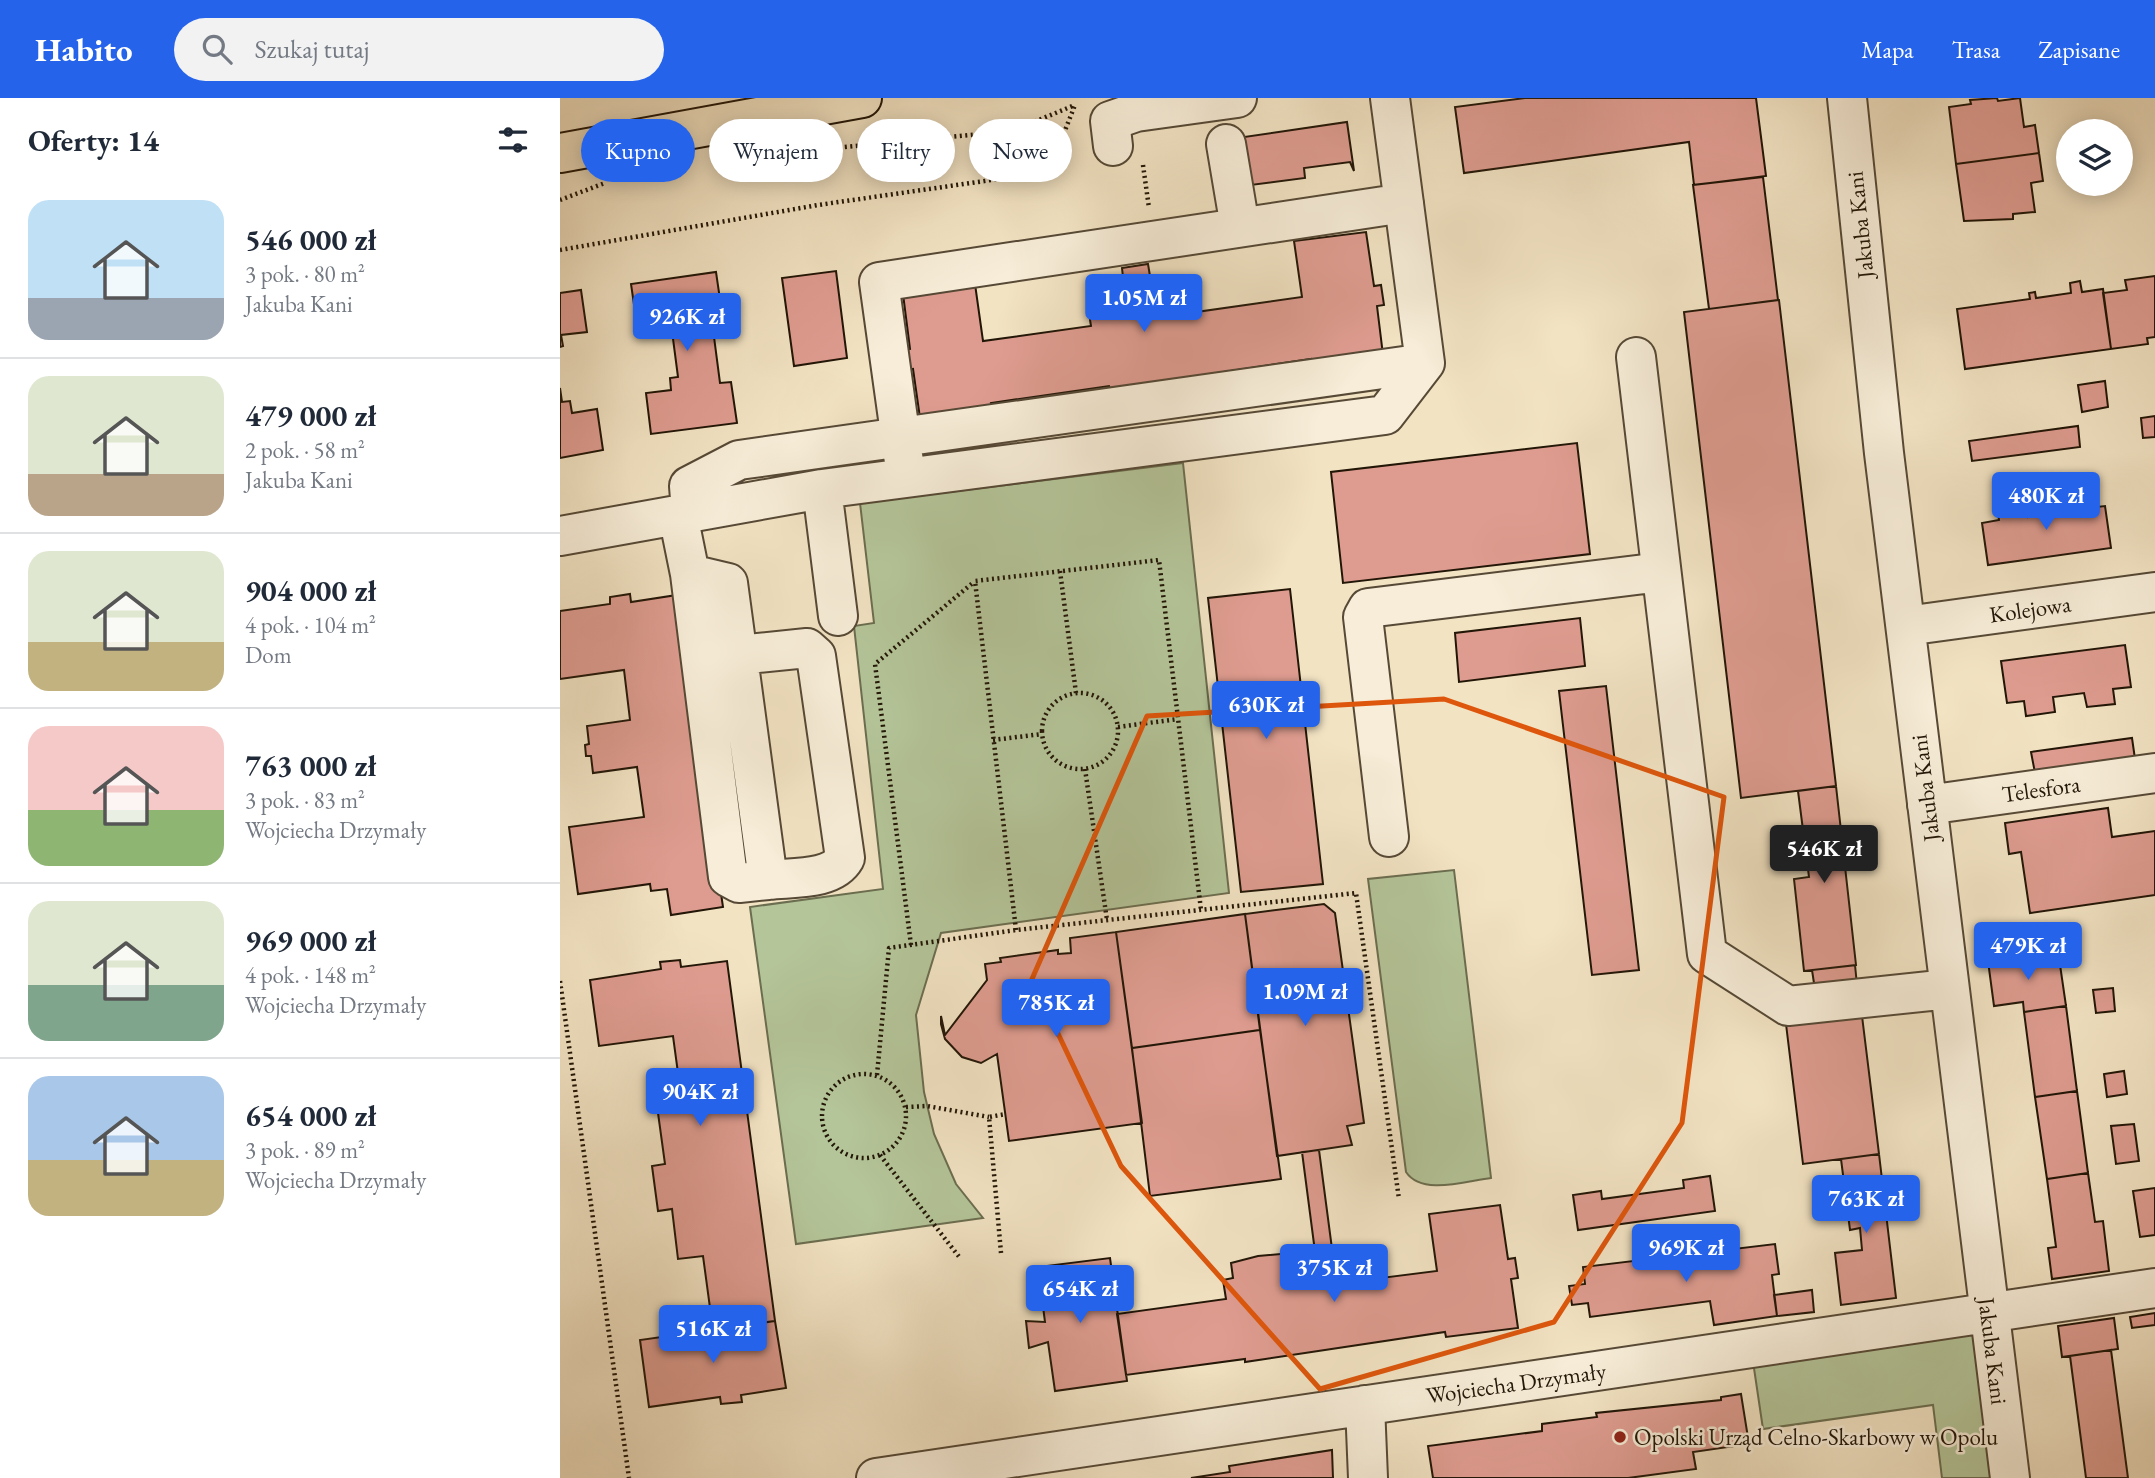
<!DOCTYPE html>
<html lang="pl">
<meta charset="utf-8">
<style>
body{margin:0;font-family:"EB Garamond",serif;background:#f2f2f3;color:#1f2937;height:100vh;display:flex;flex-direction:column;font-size:26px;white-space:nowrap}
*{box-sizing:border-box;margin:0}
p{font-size:23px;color:#747a83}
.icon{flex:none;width:38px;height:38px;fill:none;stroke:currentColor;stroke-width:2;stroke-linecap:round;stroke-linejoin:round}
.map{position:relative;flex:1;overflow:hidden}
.sheet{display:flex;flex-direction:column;background:#fff;width:560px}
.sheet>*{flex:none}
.top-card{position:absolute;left:21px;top:21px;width:665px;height:63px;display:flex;gap:14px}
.fabs{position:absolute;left:1496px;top:21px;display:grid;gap:14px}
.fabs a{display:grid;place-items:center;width:77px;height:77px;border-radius:50%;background:#fff;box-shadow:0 4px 18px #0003;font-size:35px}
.price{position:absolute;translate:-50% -60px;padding:0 16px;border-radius:7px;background:#2563eb;color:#fff;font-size:23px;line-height:46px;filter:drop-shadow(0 2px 4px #0008)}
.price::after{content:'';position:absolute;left:50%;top:42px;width:21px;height:16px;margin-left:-10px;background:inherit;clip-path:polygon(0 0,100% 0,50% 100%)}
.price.selected{background:#222;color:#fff}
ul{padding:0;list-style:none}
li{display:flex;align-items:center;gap:21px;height:175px;padding:0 28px}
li+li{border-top:2px solid #e0e1e3}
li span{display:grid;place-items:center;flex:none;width:196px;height:140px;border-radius:21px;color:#555}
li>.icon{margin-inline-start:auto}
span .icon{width:84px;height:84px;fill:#fffc;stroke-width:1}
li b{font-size:30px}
h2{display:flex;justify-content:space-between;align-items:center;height:84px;padding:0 28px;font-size:30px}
.chip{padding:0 24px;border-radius:32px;background:#fff;box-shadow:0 4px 18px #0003;font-size:24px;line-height:63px}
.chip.selected{background:#2563eb;color:#fff}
header{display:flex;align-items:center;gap:42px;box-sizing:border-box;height:98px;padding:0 35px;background:#2563eb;color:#fff}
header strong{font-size:33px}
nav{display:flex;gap:38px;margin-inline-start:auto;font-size:24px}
.search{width:490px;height:63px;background:#f2f2f3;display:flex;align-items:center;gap:18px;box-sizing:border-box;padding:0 24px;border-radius:38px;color:#747a83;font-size:26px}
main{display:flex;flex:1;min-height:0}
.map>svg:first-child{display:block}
</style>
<header>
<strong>Habito</strong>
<div class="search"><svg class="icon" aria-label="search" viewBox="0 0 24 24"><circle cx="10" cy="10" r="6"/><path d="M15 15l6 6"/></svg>Szukaj tutaj</div>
<nav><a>Mapa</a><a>Trasa</a><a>Zapisane</a></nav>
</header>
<main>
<section class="sheet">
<h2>Oferty: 14<svg class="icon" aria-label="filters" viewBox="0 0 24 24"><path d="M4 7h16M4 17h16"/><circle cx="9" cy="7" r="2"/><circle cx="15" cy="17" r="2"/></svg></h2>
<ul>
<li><span style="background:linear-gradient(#bfe0f5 70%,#9aa5b1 0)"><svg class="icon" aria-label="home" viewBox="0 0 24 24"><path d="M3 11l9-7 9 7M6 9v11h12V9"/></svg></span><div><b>546 000 zł</b><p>3 pok. · 80 m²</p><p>Jakuba Kani</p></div></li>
<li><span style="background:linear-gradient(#dfe7d0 70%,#b9a48a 0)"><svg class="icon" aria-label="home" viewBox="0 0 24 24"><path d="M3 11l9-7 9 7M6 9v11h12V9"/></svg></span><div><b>479 000 zł</b><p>2 pok. · 58 m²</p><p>Jakuba Kani</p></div></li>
<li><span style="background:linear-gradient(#dfe7d0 65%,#c2b280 0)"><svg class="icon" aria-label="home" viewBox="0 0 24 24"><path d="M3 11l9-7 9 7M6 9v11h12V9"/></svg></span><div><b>904 000 zł</b><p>4 pok. · 104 m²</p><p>Dom</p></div></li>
<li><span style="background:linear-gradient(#f6c9c9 60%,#8fb573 0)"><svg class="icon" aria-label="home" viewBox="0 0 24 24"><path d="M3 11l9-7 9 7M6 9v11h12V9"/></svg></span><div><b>763 000 zł</b><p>3 pok. · 83 m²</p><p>Wojciecha Drzymały</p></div></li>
<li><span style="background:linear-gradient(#dfe7d0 60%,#7fa58c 0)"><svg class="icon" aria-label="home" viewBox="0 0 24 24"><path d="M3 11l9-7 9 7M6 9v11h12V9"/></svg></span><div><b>969 000 zł</b><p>4 pok. · 148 m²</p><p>Wojciecha Drzymały</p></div></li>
<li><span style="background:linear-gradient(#a9c7e8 60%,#c2b280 0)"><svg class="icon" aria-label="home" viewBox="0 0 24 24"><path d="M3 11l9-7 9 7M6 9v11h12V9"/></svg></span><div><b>654 000 zł</b><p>3 pok. · 89 m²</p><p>Wojciecha Drzymały</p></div></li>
</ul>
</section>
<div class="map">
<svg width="1595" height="1380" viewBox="0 0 1595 1380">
<rect width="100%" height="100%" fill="#f2e3c3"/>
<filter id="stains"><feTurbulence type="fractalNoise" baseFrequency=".00286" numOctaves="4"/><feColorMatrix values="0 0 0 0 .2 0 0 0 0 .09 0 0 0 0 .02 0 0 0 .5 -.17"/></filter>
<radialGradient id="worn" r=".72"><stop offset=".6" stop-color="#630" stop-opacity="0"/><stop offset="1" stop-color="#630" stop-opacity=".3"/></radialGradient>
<path fill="#b4c599" stroke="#6b6e50" stroke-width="2" d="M623,365L669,795L381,835L356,917L364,994L374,1036L396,1086L423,1120L236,1146L190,809L323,791L294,528L314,525L300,405Z
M894,772L931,1080C906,1083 862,1098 846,1074L808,781Z
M1428,1215L1450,1380H1382L1373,1307L1203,1331L1191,1250Z"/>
<path fill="#de9c90" stroke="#221607" stroke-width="2" d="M965,0H1196L1206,78L1134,87L1129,44L904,75L895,9Z
M1437,0L1438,3L1460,0L1464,29L1475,27L1479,55L1396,66L1389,9L1411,6L1410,2Z
M787,24L794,73L790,64L744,70L745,80L691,87L684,39Z
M1479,55L1483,83L1471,85L1475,114L1453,116V121L1404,123L1396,66Z
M1203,79L1218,202L1149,211L1133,87Z
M806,134L814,188L821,187L824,207L817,208L823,257L751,266V261L550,291L549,288L431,305L432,310L360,320L353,271L346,272L343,252L350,251L343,196L415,186L423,243L531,228L528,209L539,207L536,191L564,188L562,170L588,166L591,184L619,180L620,193L633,192L636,214L742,199L734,143Z
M276,173L287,260L234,268L222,180Z
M156,174L162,215L151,216L160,285L171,284L177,325L91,336L86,295L111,292L110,280L118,279L112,233L103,235L102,223L77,227L71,186Z
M1595,178V239L1587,240L1588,246L1551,251L1543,195L1567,192L1565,182Z
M1520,183L1522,194L1543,191L1551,251L1405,271L1397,211L1470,201L1469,195L1475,194L1476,200L1511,195L1510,185Z
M21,192L27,234L1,237L3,248L0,249V195Z
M1219,202L1276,688L1181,700L1124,214Z
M1545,283L1548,309L1522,314L1518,287Z
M0,290L2,304L10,303L12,315L37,311L43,352L0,360Z
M1595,318V339L1583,340L1581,320Z
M1518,328L1520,349L1412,363L1409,343Z
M1017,345L1030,456L783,485L771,374Z
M1526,396L1528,410L1545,408L1551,450L1428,467L1422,425L1439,422L1437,408L1466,404L1468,419L1500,414L1497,400Z
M730,491L763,786L681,794L648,500Z
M70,496L71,504L117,497L163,809L111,817L107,791L91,793L90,786L18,796L9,729L84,719L77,669L33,675L31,658H26L25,647L29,646L27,628L70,622L64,572L0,581V513L50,506V499Z
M1020,520L1025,568L899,584L895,535Z
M1565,547L1571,589L1553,591L1555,606L1527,609L1524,595L1493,599L1495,614L1466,618L1464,603L1447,605L1441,563Z
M1046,588L1079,872L1032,877L999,593Z
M1572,640L1575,661L1475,675L1471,654Z
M1276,688L1296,867L1244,873L1234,781L1249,779L1238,693Z
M1548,710L1552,739L1595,733V797L1470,815L1461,754L1449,756L1445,725Z
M764,806L775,815L804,1025L787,1028L792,1047L717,1058L685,816Z
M685,816L700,932L572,950L556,834Z
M556,834L582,1025L449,1043L437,956L421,965L402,959L385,941L381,926V918L385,937L427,882L425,866L441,864L440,860L498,852V856L511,855L510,840Z
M1498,853L1506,908L1464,914L1463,904L1434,908L1428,863Z
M120,862L121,869L167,863L215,1223L153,1232L143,1158L118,1161L112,1111L98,1113L92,1068L105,1066L98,1015L123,1012L113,938L39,948L30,882L101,871L100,864Z
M1295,867L1297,887L1255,892L1252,872Z
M1553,890L1555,913L1536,915L1533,892Z
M1506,908L1517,993L1475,999L1464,914Z
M1302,918L1319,1056L1243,1066L1226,926Z
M700,932L721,1081L590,1098L572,950Z
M1564,973L1567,996L1547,999L1544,976Z
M1517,993L1528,1075L1487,1081L1475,999Z
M1574,1026L1579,1063L1556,1066L1551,1028Z
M759,1052L774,1166L757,1169L742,1054Z
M1319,1056L1336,1200L1281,1207L1275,1155L1302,1152L1300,1130L1290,1132L1281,1061Z
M1528,1075L1535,1124L1543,1123L1549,1173L1492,1181L1488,1150L1496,1149L1487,1081Z
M1150,1078L1155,1113L1018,1132L1013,1097L1041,1093L1042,1101L1124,1090L1123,1082Z
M1595,1090V1137L1580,1139L1573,1093Z
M940,1107L948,1161L955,1160L958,1180L951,1181L958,1230L886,1239L885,1234L685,1264V1261L566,1277L557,1216L666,1201L663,1182L673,1180L671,1165L698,1158L753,1153L758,1188L877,1173L869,1116Z
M1215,1146L1219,1176L1212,1177L1217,1218L1154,1227L1150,1203L1030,1219L1028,1205L1012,1207L1009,1188L1025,1186L1023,1169Z
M550,1160L567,1283L495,1293L488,1244L469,1250L466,1223L485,1224L478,1169Z
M774,1166L776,1186L758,1188L755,1169Z
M1252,1192L1254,1214L1217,1218L1214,1197Z
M1595,1215V1227L1572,1230L1570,1219Z
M1554,1220L1558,1251L1502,1259L1498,1228Z
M215,1223L226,1290L181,1297L182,1304L161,1306L160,1299L89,1309L80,1242Z
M1551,1252L1568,1380H1526L1510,1258Z
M1181,1296L1189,1346L1133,1354L1136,1371L1068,1380H873L868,1348L982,1333V1326L1037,1319L1036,1315L1161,1302V1299Z
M772,1352L773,1380H631L670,1374L669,1368Z"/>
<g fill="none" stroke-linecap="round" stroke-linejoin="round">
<g stroke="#564936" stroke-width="42">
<path id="minor" d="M1287,0L1324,355L1450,1380
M666,46L680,129
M553,48L550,23L576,14L677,0
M1076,259L1147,856L1228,908L1389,891
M344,364L319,184L844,105
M262,391L278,518
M131,414L129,388L179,362L865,265
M118,417L130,476L168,485L208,782C232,779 272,783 285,760L256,558L247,550L178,557
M0,438L262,391L825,317L865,265L830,0
M130,476L168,779L179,785L208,782
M1346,528L1595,494
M1367,707L1595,675
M829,739L803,519L808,510L1101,474
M805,1307L808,1380
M316,1380L1595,1190"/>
</g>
<g stroke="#221607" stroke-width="42">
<path id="major" d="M0,55L302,0"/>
</g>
<path stroke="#221607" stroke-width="4.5" stroke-dasharray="2 3.5" stroke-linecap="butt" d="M154,66L222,55L452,33L515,7
M583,67L589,110
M0,102L45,85
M0,152L258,107L480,75L491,68L515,7
M500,473L516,595
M482 633a38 38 0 1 1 76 0a38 38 0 1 1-76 0Z
M558,629L618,621
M433,642L482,636
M525,671L547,822
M456,832L415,483L599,462L641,812
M351,847L315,566L414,484
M0,883L69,1380
M262 1018a42 42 0 1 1 84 0a42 42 0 1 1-84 0Z
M317,977L329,850L456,832L796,795L839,1101
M346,1009L367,1008L429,1019
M320,1057L400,1160
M441,1155L429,1019L446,1016"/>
<use href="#minor" stroke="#f7edd8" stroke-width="38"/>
<use href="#major" stroke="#f2e3c3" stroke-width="38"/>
</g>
<path fill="none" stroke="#de560c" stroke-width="5" stroke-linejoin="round" d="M884,601L1164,699L1122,1025L994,1224L760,1291L561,1068L472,881L587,618Z"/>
<circle fill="#8f2418" stroke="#f7edd8" stroke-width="2.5" cx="1060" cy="1339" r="7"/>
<g text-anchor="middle" stroke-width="5" stroke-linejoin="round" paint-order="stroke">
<g font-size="23" fill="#221607" stroke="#f7edd8">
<text transform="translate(1300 127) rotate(-96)" y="8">Jakuba Kani</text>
<text transform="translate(1470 511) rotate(-8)" y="8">Kolejowa</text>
<text transform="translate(1365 690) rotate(-97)" y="8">Jakuba Kani</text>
<text transform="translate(1481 691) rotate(-8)" y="8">Telesfora</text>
<text transform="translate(1433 1253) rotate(83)" y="8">Jakuba Kani</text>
<text transform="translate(956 1285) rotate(-8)" y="8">Wojciecha Drzymały</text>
</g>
<g font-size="23" fill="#221607" stroke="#f7edd8" text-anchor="start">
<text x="1074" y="1347">Opolski Urząd Celno-Skarbowy w Opolu</text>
</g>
</g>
<rect width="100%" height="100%" filter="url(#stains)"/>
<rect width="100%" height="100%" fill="url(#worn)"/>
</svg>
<div class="fabs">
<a><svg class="icon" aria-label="layers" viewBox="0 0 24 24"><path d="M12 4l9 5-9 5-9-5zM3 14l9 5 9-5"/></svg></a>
</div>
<b class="price" style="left:584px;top:236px">1.05M zł</b>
<b class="price" style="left:127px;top:255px">926K zł</b>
<b class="price" style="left:1486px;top:434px">480K zł</b>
<b class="price" style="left:706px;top:643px">630K zł</b>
<b class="price selected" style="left:1264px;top:787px">546K zł</b>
<b class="price" style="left:1468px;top:884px">479K zł</b>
<b class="price" style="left:745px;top:930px">1.09M zł</b>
<b class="price" style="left:496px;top:941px">785K zł</b>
<b class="price" style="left:140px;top:1030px">904K zł</b>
<b class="price" style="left:1306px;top:1137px">763K zł</b>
<b class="price" style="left:1126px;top:1186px">969K zł</b>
<b class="price" style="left:774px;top:1206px">375K zł</b>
<b class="price" style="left:520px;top:1227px">654K zł</b>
<b class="price" style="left:153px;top:1267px">516K zł</b>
<div class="top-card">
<a class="chip selected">Kupno</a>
<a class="chip">Wynajem</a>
<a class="chip">Filtry</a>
<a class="chip">Nowe</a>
</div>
</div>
</main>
